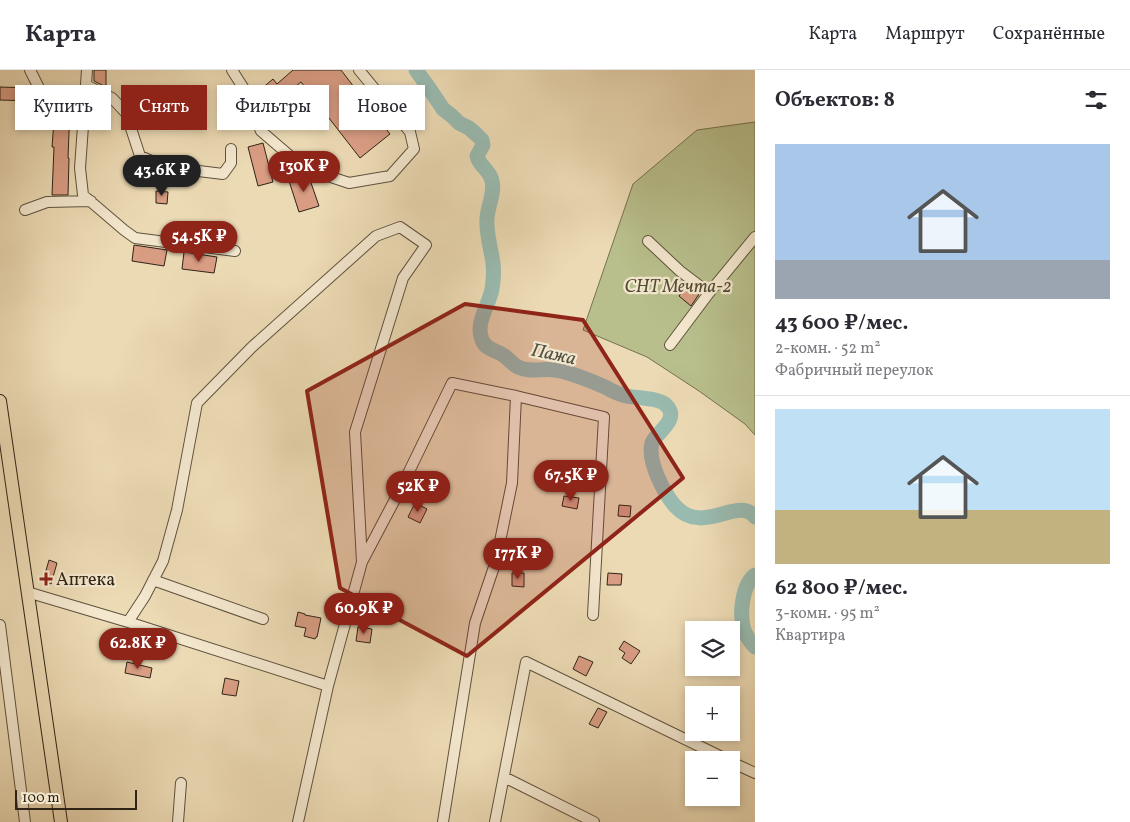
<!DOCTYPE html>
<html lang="ru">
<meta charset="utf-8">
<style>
body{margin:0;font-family:Vollkorn,serif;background:#f7f7f7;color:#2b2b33;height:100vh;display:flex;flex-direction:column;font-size:19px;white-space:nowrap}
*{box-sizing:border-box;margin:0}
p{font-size:16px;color:#7c7c81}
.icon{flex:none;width:28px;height:28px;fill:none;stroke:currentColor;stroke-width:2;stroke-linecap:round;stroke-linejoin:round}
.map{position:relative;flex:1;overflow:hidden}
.side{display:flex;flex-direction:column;background:#fff;width:375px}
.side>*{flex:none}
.hud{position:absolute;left:15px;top:15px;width:475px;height:45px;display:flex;gap:10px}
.tools{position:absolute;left:685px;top:551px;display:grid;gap:10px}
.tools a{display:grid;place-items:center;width:55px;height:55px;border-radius:0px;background:#fff;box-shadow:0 2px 8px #0003;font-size:25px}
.scale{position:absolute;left:15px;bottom:12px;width:122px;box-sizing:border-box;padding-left:5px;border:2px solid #2f2415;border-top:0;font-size:14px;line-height:18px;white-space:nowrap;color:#2f2415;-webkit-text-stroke:4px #f3e7ce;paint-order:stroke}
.price{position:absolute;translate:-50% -42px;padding:0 11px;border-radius:18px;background:#8f2418;color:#fff;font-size:16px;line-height:32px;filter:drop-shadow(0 1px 2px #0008)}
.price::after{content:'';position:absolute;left:50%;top:30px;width:15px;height:11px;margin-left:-8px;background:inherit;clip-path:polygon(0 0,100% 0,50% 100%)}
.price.on{background:#222;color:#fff}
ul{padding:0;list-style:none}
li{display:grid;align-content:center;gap:10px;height:265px;padding:0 20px}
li+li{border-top:1px solid #e1e1e2}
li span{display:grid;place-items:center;height:155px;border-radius:0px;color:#555}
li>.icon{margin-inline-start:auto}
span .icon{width:90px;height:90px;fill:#fffc;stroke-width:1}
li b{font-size:21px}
h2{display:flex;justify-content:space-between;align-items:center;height:60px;padding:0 20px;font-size:21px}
.pill{padding:0 18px;border-radius:0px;background:#fff;box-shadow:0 2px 8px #0003;font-size:18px;line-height:45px}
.pill.on{background:#8f2418;color:#fff}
header{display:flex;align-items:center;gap:30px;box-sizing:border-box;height:70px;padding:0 25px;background:#fff;border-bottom:1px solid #e1e1e2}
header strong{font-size:24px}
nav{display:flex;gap:28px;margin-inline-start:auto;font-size:18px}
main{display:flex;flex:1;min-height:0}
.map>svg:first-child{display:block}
</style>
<header>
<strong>Карта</strong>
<nav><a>Карта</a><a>Маршрут</a><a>Сохранённые</a></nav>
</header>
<main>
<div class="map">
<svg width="755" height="752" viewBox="0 0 755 752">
<rect width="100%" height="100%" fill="#ecdab4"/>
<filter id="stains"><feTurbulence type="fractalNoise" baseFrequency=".004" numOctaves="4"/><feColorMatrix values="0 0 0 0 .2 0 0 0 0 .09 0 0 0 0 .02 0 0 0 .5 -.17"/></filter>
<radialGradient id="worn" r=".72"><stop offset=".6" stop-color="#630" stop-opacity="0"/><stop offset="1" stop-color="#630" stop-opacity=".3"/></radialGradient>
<path fill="#b8bf8c" stroke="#747250" d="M755,52V365L745,354L699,321L647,287L583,260L633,114L697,60Z"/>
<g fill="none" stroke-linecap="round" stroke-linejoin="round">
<path stroke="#99baaf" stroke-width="15" d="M416,0L429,18L443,39L452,46L459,53L469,58L477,65L482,70L483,75L477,86C479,96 490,100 492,111C495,123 488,135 487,148C486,160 489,170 491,182C494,193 494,207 492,219C489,236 475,252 482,270C486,280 496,280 503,285C508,288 512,294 518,297C530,303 543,298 555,300C571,302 591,311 605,317C612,321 618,324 626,326C636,328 660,328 666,335C681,350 656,362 652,373C647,391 664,423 675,436C703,467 738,425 755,447
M755,505C742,515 739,545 744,560C747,567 750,572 755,577"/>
</g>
<path fill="#d99d84" stroke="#2f2415" d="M94,0H106V17L94,11Z
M293,0H341L390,64L360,88L301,12L263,43L259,37L254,25L273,9L277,14Z
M0,17L31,18V31L0,30Z
M55,37H70L68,88H69L68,125H52L54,77H52Z
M263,73L273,112L258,116L248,77Z
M304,105L309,107L319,136L299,142L289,111Z
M156,121L168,122L167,134L156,133Z
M134,175L167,180L164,196L132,191Z
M184,182L217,187L214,203L182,199Z
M688,215L699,224L691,236L679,226Z
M428,404L446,413L438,428L420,419Z
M564,426L579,428L577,439L562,436Z
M415,433L427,439L420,453L408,447Z
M619,435L631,436L630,447L618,446Z
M49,490L57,493L51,514L43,511Z
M512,503H524V517L512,516Z
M608,503L622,504L621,515H607Z
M298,542L305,544V545L321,548L317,567H316L315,569L304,566L306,558L295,556Z
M358,557L372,559L370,573L356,571Z
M624,571L640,581L631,594L622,588L625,583L619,579Z
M579,586L593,592L586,606L573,599Z
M127,592L152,598L150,608L125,603Z
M225,608L239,611L236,626L222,624Z
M598,638L607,642L598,658L589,654Z"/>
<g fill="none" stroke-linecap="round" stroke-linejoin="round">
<g stroke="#5e523d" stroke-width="12">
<path id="minor" d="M30,0L40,20L41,34
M87,0L80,98L83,125L124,160L135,168L235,181
M232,0L244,19L261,61L304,98L349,113L390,106L414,79L410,62L359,0
M86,15L112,28L126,43L140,86L166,97L223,104L231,93V79
M25,140L47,132L91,131
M648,171L680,201L709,223L755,167
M670,275L709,223
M153,510L263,549
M27,522L128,552L328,616
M128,552L145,526L163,491L177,440L197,333L252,277L376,166L400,157L426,175L403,208L355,362L362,492
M0,555L25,752
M731,692L755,703
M504,707L594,752
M178,752L181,713
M298,752L328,616L362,492L400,420L452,313L516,326
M443,752L475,553L496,491L512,413L516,326L604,347L593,545
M495,752L526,592L728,690"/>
</g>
<g stroke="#2f2415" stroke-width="14">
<path id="major" d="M0,331L61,752"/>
</g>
<use href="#minor" stroke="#f3e7ce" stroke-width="10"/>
<use href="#major" stroke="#ecdab4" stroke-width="12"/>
</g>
<path fill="#8f2418" fill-opacity="0.2" stroke="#8f2418" stroke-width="4" stroke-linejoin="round" d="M465,234L583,250L683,408L467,586L340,518L307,321Z"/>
<path fill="#8f2418" stroke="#f3e7ce" stroke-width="2" d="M43.5 501.5h5v5h5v5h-5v5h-5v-5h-5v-5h5z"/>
<g text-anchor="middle" stroke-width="4.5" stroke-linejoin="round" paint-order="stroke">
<g font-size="18" font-style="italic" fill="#514b33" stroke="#f3e7ce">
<text x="678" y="222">СНТ Мечта-2</text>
</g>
<g font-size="18" fill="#2f2415" stroke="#f3e7ce" text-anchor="start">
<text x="56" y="515">Аптека</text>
</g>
<g font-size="19" font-style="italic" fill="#4f5143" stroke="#f3e7ce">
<text transform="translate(554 283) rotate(12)" y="7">Пажа</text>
</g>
</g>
<rect width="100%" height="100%" filter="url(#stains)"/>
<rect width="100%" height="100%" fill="url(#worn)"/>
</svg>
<div class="tools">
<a><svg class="icon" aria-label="layers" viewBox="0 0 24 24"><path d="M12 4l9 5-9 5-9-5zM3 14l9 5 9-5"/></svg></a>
<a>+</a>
<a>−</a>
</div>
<div class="scale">100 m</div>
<b class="price" style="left:304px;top:123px">130K ₽</b>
<b class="price on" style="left:162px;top:127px">43.6K ₽</b>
<b class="price" style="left:199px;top:193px">54.5K ₽</b>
<b class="price" style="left:571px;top:432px">67.5K ₽</b>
<b class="price" style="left:418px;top:443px">52K ₽</b>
<b class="price" style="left:518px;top:510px">177K ₽</b>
<b class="price" style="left:364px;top:565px">60.9K ₽</b>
<b class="price" style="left:138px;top:600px">62.8K ₽</b>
<div class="hud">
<a class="pill">Купить</a>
<a class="pill on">Снять</a>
<a class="pill">Фильтры</a>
<a class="pill">Новое</a>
</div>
</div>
<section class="side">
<h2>Объектов: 8<svg class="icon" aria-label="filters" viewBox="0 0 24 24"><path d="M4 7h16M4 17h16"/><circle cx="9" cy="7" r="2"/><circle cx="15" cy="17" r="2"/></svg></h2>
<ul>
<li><span style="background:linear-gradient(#a9c7e8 75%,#9aa5b1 0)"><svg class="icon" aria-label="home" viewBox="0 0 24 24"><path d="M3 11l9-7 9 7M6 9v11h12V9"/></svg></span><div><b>43 600 ₽/мес.</b><p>2-комн. · 52 m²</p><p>Фабричный переулок</p></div></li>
<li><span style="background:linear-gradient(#bfe0f5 65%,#c2b280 0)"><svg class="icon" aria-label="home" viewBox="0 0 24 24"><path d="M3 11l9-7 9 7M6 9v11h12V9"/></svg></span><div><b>62 800 ₽/мес.</b><p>3-комн. · 95 m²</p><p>Квартира</p></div></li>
</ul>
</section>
</main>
